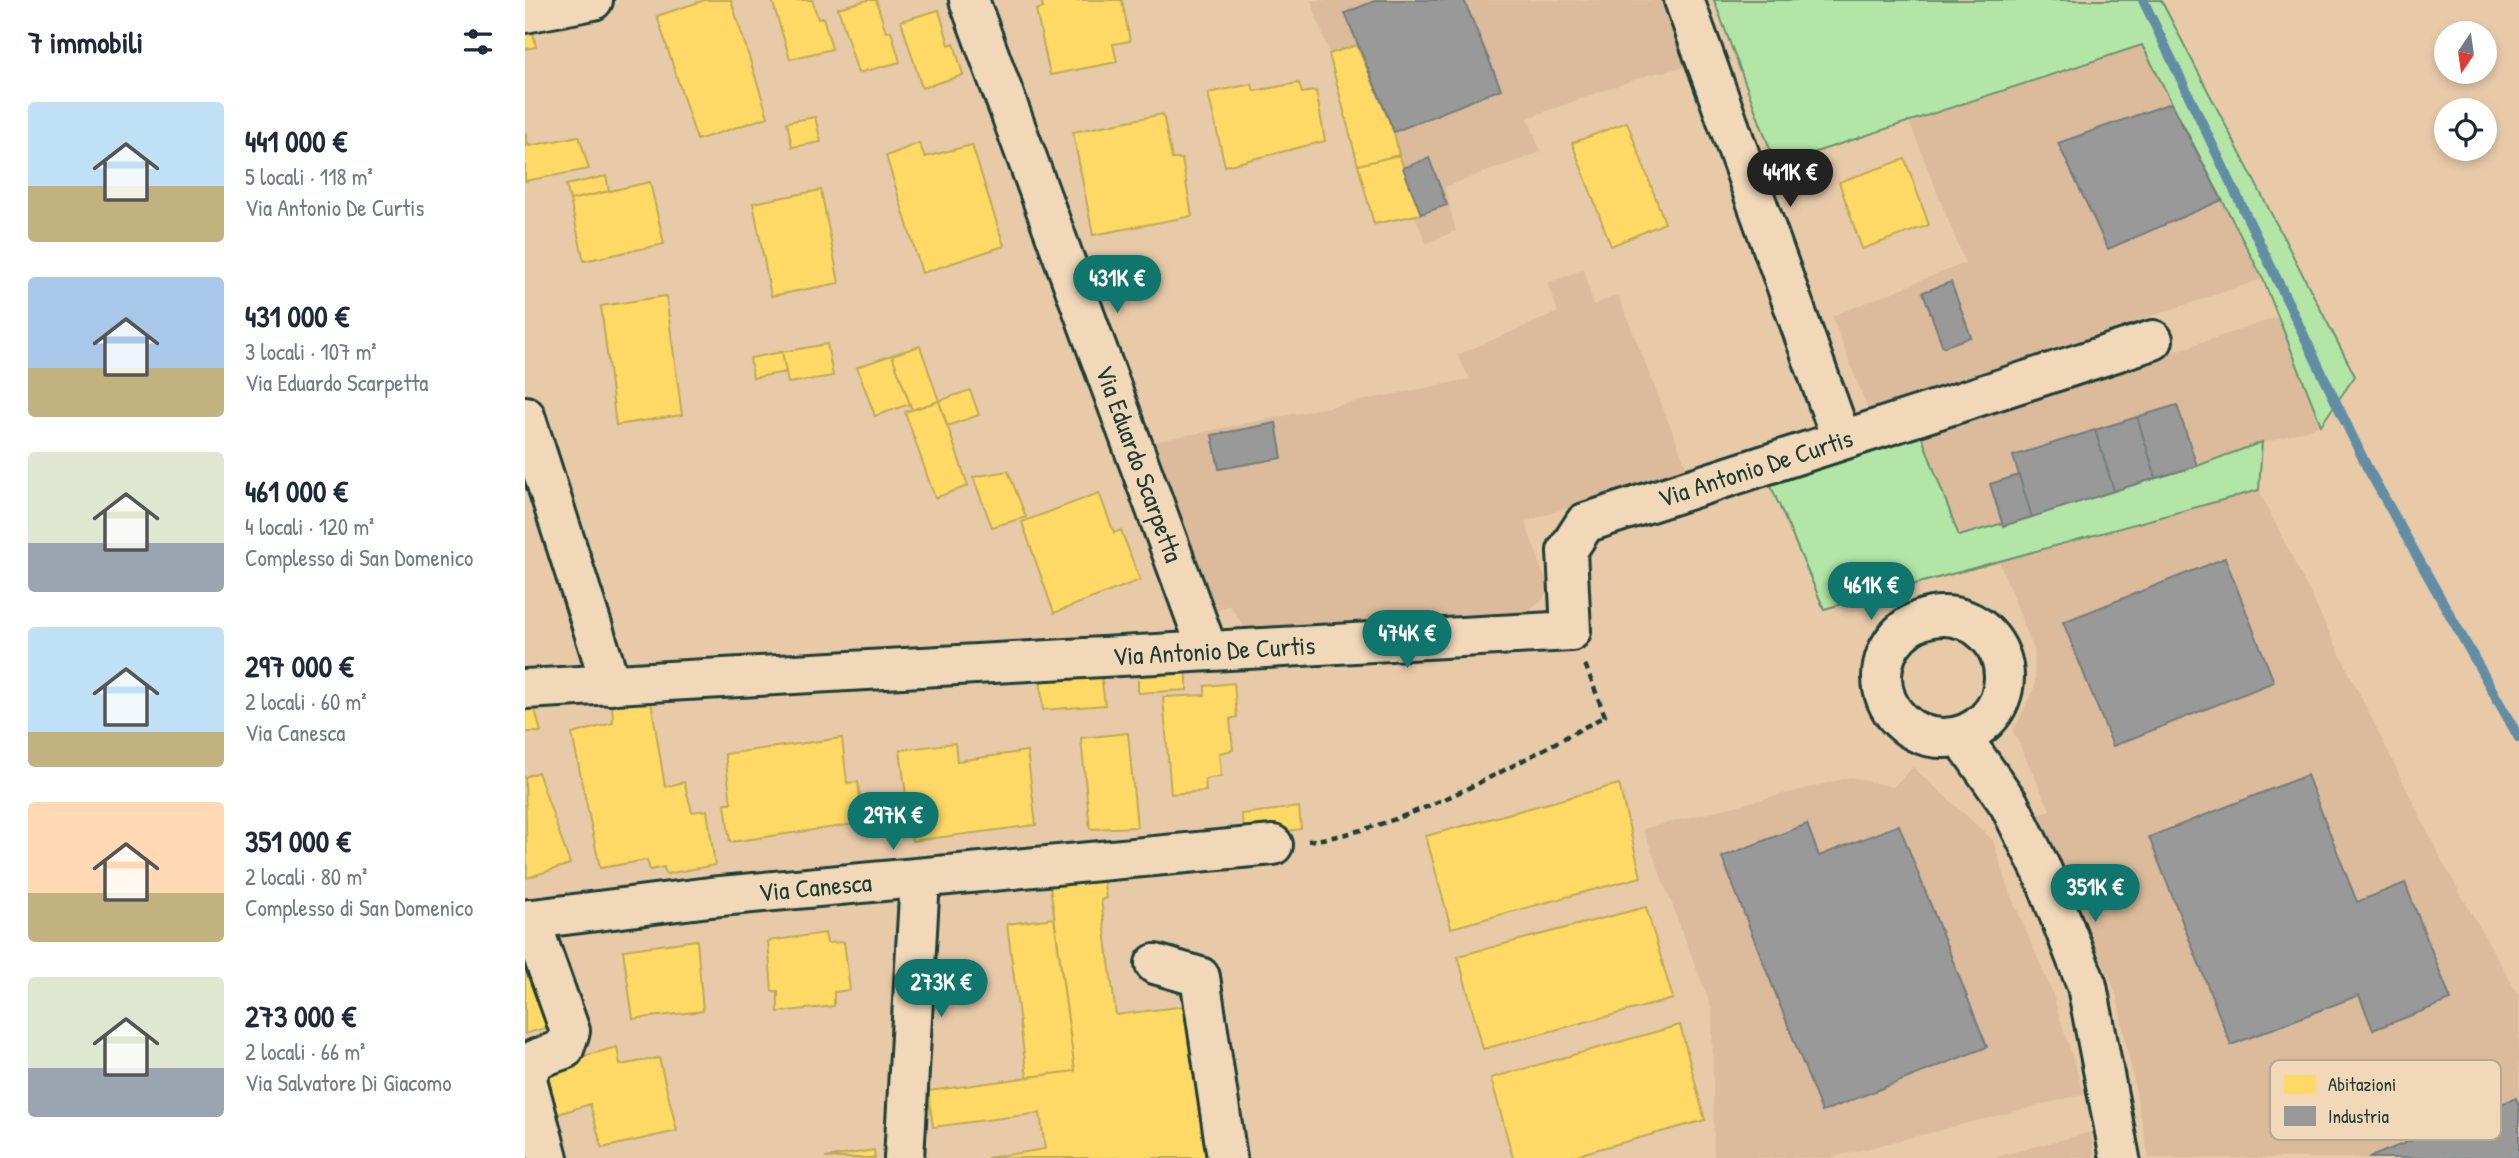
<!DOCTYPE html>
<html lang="it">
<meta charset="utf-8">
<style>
body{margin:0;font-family:"Patrick Hand",sans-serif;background:#f2f2f3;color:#1f2937;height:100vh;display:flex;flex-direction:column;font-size:26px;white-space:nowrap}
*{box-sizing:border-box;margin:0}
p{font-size:23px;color:#747a83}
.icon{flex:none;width:38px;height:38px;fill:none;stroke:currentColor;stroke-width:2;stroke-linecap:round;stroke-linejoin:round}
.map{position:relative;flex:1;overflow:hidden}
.details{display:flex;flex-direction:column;background:#fff;width:525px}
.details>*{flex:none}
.needle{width:46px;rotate:193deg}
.controls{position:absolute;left:1909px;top:21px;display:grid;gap:14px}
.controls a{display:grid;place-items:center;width:63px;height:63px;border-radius:50%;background:#fff;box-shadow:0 4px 10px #0003;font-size:35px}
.price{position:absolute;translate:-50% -60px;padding:0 16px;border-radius:24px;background:#0f766e;color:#fff;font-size:23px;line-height:46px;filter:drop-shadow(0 2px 4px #0008)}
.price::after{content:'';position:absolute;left:50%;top:42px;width:21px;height:16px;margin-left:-10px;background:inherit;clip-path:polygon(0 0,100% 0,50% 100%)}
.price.current{background:#222;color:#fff}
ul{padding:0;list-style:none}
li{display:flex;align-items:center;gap:21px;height:175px;padding:0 28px}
li span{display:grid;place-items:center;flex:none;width:196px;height:140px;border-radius:7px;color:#555}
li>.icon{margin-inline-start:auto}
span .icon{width:84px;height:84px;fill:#fffc;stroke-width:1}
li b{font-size:30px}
h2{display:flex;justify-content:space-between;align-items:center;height:84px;padding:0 28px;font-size:30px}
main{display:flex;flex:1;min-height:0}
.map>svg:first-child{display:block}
</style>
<main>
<section class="details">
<h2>7 immobili<svg class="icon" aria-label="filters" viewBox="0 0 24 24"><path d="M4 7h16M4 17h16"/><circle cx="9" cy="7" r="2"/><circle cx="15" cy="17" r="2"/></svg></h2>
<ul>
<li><span style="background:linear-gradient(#bfe0f5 60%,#c2b280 0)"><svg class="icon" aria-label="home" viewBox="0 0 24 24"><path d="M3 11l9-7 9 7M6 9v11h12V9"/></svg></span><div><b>441 000 €</b><p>5 locali · 118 m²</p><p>Via Antonio De Curtis</p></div></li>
<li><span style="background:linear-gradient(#a9c7e8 65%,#c2b280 0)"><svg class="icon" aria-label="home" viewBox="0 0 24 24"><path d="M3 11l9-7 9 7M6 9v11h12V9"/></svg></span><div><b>431 000 €</b><p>3 locali · 107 m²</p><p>Via Eduardo Scarpetta</p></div></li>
<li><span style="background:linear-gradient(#dfe7d0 65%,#9aa5b1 0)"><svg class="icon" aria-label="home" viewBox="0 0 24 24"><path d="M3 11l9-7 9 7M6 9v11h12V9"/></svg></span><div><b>461 000 €</b><p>4 locali · 120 m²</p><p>Complesso di San Domenico</p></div></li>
<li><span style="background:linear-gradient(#bfe0f5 75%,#c2b280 0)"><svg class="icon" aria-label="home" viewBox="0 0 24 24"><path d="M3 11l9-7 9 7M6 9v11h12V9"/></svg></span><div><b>297 000 €</b><p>2 locali · 60 m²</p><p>Via Canesca</p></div></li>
<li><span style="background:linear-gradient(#ffd9b3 65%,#c2b280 0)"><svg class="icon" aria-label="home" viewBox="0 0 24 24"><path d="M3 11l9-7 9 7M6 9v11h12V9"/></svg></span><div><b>351 000 €</b><p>2 locali · 80 m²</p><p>Complesso di San Domenico</p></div></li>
<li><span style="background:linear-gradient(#dfe7d0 65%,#9aa5b1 0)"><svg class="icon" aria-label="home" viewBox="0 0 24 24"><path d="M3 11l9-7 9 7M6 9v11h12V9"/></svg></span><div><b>273 000 €</b><p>2 locali · 66 m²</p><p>Via Salvatore Di Giacomo</p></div></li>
</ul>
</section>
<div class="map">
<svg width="1994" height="1158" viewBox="0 0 1994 1158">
<rect width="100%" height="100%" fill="#e8caa9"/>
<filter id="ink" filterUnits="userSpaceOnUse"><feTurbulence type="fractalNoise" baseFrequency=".0143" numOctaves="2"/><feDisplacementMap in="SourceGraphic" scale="14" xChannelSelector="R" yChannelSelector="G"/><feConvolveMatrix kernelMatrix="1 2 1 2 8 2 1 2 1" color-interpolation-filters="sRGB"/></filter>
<g filter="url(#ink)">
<path fill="#dbbb9b" d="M786,0H1137L1161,67L1122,75L1003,118L1016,152L920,187L931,231L901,243L890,216L849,224L804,54Z
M1617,45L1738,279L1343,410L1307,316L1440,263L1384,121Z
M1059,269L1068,305L1093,295L1162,468L1000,522L1024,588L1016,602L994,616L723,632L704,605L691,611L623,443L945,379L932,355L1033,312L1022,283Z
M1753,317L1796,425L1507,517L1434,536L1396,435Z
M1734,490L1918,863L1994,996V1158H1624L1591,993L1512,815L1525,810L1488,731L1510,686L1509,650L1474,561Z
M1388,767L1468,840L1485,894L1526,989L1559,1094L1305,1158H1189L1187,1009L1118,829L1326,777L1368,787Z
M1566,1132L1570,1158H1466Z"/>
<path fill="#b3e6a6" stroke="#69926d" stroke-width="2" d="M1189,0H1636L1830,376L1796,425L1738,279L1617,45L1251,165Z
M1396,435L1434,536L1672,466L1737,442L1734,490L1299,609L1245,484Z"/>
<path fill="#ffd966" stroke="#bcaa57" stroke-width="2" d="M180,0H206L243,117L172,140L132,16Z
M247,0H287L293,19L298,17L307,49L265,59Z
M343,0H351L361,32L366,31L375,62L333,73L313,8Z
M516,0H597L605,41L588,44L592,62L525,75L511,10L518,8Z
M414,10L424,45L429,43L438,75L397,88L376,21Z
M6,23L11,47L0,49V24Z
M832,45L869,132L874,155L833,165L804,54Z
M774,83L777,93L791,91L800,141L700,166L683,93L727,84L729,91Z
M638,114L647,159H657L667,216L568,235L548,132Z
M290,117L296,142L267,147L262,122Z
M1102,122L1140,223L1086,246L1047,143Z
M0,132L4,146L54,136L64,169L0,181Z
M394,143L400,157L447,145L479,246L397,273L361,156Z
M874,155L896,214L849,224L833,165Z
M1380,159L1404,225L1337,249L1314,182Z
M81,176L84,191L45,200L41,185Z
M125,182L139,244L59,261L45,200Z
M296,190L314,283L246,296L228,203Z
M141,296L157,415L91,425L76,306Z
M302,344L308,376L263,383L257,352Z
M395,346L414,401L387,410L367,355Z
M257,352L261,372L228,378L225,358Z
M367,355L385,404L350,416L332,367Z
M445,390L454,415L422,426L414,401Z
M414,401L443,486L410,498L380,412Z
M483,471L501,517L467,527L448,477Z
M574,493L589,533L596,530L615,580L529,613L497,522Z
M662,669V690L613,693V672Z
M576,675L580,705L518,710L515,676Z
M709,683L712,717L705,719L708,750L694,753L696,776L680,779L681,791L646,794L638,697L680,695V686Z
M125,695L140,787L159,782L167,812L182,810L190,865L141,874L139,867L125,870L122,860L75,868L47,734L88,723L87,699Z
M0,702H8L16,732H0Z
M603,733L612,827L565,829L556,738Z
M317,738L322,783L333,782L338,823L205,842L200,803H206L200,754Z
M430,743L432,761L502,751L511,825L387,841L375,750Z
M13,772L45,864L2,878L0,777Z
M1094,784L1116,877L926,928L901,836Z
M774,807L776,829L721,837L716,814Z
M578,878L581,898L576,900L591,1015L668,1005L688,1158H462L520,1149L515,1113L408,1127L403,1091L550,1071L525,885Z
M1121,907L1148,999L958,1049L933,956Z
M529,918L550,1071L502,1077L482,924Z
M300,933L302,943L319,942L325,990L309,992V1006L253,1012V991H247L243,941Z
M172,940L178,1011L108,1019L98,950Z
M0,958L37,1023L0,1034Z
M1155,1025L1180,1120L1041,1158H988L966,1078Z
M92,1047L95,1065L134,1058L152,1131L77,1148L65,1104L33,1114L19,1067Z
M349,1150L350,1158H300Z"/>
<path fill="#999" stroke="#747d7b" stroke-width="2" d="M852,0H939L976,89L869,132L820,13Z
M1646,103L1697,200L1583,249L1533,143Z
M904,158L922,205L896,214L878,168Z
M1426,282L1446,337L1418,347L1398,292Z
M1652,405L1672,466L1631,478L1612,417Z
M1612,417L1631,478L1589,491L1570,430Z
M751,423L757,458L694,469L687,435Z
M1570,430L1589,491L1507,517L1488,456Z
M1494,475L1507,517L1478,526L1465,484Z
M1700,558L1749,682L1588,746L1538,622Z
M1782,775L1832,902L1880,883L1926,1000L1848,1030L1834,995L1706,1045L1624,837Z
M1282,824L1294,856L1374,825L1462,1047L1297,1112L1197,857Z
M1991,1098L1994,1106V1158H1843Z"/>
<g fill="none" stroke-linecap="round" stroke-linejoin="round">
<path stroke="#648da4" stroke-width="10" d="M1618,0L1842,467L1994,738"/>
<g stroke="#1f3d34" stroke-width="44">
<g id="street">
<path id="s1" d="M444,0L683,651"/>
<path d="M1159,0L1316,438"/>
<path d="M0,13L68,0"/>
<path d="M0,416L86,685"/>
<circle cx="1418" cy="677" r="61"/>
<path id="s2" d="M0,689L1046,631L1042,551L1060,523L1628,340"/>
<path d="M1436,736L1484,804L1518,873L1562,986L1595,1158"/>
<path d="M5,919L45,1031L39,1049L11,1059L1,1076L23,1158"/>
<path id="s3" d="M0,920L185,897L748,845"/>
<path d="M630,964L675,977L702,1158"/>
<path d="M379,1158L395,879"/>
</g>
</g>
<path stroke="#1f3d34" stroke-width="4.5" stroke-dasharray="7 5" stroke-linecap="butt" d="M783,841C882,829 992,763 1080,716L1060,664"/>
<use href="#street" stroke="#f1d8b9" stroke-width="38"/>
</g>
</g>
<g text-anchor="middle" stroke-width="7" stroke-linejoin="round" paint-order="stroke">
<g font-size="26" fill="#1f3d34" stroke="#f1d8b9">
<text dy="9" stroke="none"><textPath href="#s1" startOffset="494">Via Eduardo Scarpetta</textPath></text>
<text dy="9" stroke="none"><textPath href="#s2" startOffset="1340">Via Antonio De Curtis</textPath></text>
<text dy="9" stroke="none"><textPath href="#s2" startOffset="690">Via Antonio De Curtis</textPath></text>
<text dy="9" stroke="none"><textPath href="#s3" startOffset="292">Via Canesca</textPath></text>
</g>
</g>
<rect x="1745" y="1060" width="231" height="80" rx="10" fill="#f1d8b9" stroke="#b2aa91" stroke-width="2"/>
<rect x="1759" y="1075" width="32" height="19" fill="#ffd966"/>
<rect x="1759" y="1106" width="32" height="20" fill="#999"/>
<g font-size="19" fill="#1f3d34">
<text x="1803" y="1091">Abitazioni</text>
<text x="1803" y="1123">Industria</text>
</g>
</svg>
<div class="controls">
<a><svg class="needle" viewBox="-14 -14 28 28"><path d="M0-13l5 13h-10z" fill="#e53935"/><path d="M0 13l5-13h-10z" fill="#747a83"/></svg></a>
<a><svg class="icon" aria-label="locate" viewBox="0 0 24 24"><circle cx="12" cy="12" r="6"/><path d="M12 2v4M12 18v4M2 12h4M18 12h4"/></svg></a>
</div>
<b class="price current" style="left:1265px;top:209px">441K €</b>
<b class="price" style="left:592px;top:315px">431K €</b>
<b class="price" style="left:1346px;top:622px">461K €</b>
<b class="price" style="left:882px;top:670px">474K €</b>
<b class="price" style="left:368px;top:852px">297K €</b>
<b class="price" style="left:1570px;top:924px">351K €</b>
<b class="price" style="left:416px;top:1019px">273K €</b>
</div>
</main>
